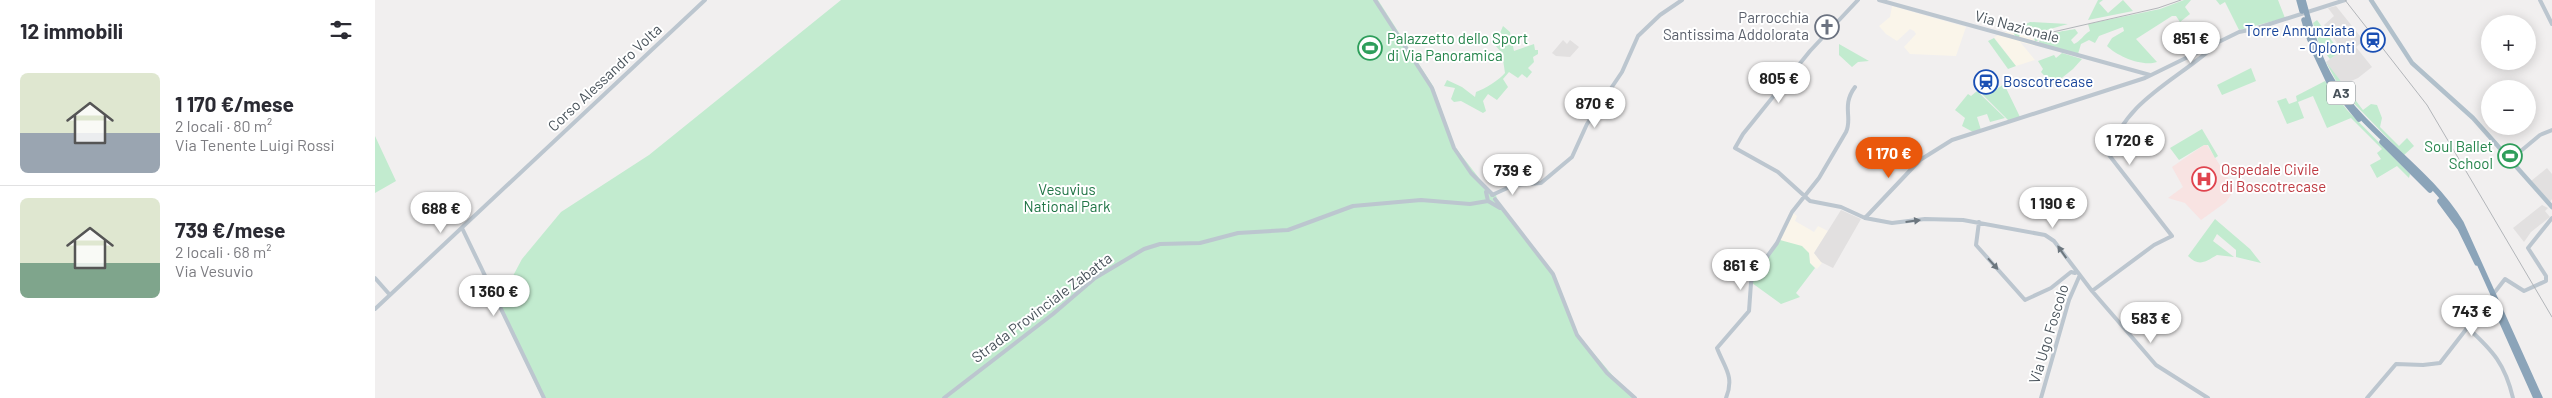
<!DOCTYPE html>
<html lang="it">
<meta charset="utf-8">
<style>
body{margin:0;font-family:Barlow,sans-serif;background:#f7f7f7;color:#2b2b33;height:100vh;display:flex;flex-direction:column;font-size:19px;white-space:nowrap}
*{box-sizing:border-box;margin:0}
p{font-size:16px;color:#7c7c81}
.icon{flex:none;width:28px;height:28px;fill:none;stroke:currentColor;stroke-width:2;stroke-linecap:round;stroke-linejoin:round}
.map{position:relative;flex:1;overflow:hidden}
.sheet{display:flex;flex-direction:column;background:#fff;width:375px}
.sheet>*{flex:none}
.buttons{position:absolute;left:2106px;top:15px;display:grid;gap:10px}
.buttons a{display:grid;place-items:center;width:55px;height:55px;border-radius:50%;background:#fff;box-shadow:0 2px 12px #0003;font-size:25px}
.price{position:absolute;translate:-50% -42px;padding:0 11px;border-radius:18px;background:#fff;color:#222;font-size:16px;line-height:32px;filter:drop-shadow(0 1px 2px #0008)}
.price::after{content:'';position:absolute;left:50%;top:30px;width:15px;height:11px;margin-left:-8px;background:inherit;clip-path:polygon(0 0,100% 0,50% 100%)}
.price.active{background:#ea580c;color:#fff}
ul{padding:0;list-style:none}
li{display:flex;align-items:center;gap:15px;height:125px;padding:0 20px}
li+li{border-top:1px solid #e1e1e2}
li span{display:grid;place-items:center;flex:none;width:140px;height:100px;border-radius:8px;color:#555}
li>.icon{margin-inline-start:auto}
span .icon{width:60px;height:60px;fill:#fffc;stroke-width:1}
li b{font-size:21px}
h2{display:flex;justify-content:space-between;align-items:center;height:60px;padding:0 20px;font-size:21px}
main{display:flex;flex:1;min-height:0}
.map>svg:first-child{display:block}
</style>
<main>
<section class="sheet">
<h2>12 immobili<svg class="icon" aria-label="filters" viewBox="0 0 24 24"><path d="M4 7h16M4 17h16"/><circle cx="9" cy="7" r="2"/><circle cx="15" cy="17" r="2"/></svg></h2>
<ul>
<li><span style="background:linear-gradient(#dfe7d0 60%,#9aa5b1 0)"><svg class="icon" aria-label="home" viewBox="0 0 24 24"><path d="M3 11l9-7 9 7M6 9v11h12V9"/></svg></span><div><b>1 170 €/mese</b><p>2 locali · 80 m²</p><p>Via Tenente Luigi Rossi</p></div></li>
<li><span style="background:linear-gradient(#dfe7d0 65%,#7fa58c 0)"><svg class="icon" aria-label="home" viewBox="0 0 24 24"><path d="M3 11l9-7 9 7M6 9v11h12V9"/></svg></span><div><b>739 €/mese</b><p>2 locali · 68 m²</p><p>Via Vesuvio</p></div></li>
</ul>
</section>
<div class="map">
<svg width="2177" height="398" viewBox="0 0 2177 398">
<rect width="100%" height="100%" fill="#f1efef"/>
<path fill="#faf5ea" d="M1517,6L1591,27L1581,56L1535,54L1529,47L1541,34L1539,31L1535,29L1522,41L1511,34L1504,26L1515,17Z
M1657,25L1660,46L1645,42L1660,60L1641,66L1619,37L1637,29L1641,37Z
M1418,213L1422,216L1420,221L1439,232L1443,226L1453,231L1439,253L1447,263L1442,269L1435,263L1434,253L1405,240Z"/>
<path fill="#e2e0e0" d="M1961,6L1989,41L1981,47L1997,67L1983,78L1967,85L1951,62L1967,50L1949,25L1959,16L1953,8Z
M1188,40L1192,44L1195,40L1204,47L1195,57L1181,56L1177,53Z
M2172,168L2177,174V199L2175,202L2156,181Z
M2167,205L2173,208L2170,211L2175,217L2156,232L2149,242L2138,228Z
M1466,210L1486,219L1458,268L1446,262L1439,253Z"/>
<path fill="#f8e3e2" d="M1829,145H1832L1860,189L1851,202L1826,220L1810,203L1793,198L1808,187L1797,167Z"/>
<path fill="#c2ebcf" d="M466,0H1003L1058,86L1080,147L1114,191L1121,194L1122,201L1179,273L1194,317L1205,337L1238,376L1262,398H167L123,304L147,259L186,212L274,155Z
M1723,0H1728L1724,3L1733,13L1748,0L1758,11L1713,20Z
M1809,0H1816L1810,7L1815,14L1805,22L1801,16H1797L1761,39L1782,62C1767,67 1742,56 1732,46L1737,38L1749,31L1748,27L1724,36L1720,43L1714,40L1706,44L1703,54L1663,43C1669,33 1689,31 1700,29L1703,33L1696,40L1699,44C1706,41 1708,35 1715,31L1713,24L1785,9Z
M1841,0H1903L1910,18L1864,30L1850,2L1845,5Z
M1942,20L1965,52L1955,59L1951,54L1954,52L1952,47H1945L1938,23Z
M1655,22L1693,24L1668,31L1670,36L1660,42L1657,26L1645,32L1644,38L1641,37L1637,31Z
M1128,26L1135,32L1139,51L1159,44L1160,50H1163V54L1158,57L1159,62L1153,68L1157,72L1152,78L1147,74L1143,78L1134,72L1128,79L1133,87L1122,100L1113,94L1108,101L1111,111L1108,113L1086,101L1079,102L1076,99L1080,88L1069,86L1072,80L1087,87L1100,97L1101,92C1110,89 1124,80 1130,73L1127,53L1120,45Z
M1619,38L1641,66L1633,69L1613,41Z
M1464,44L1494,61L1483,62L1477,67L1464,55Z
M1687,53L1707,59L1698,69L1678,85L1666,72L1668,69L1663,61L1679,55L1681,58Z
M1951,62L1988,110L1996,104L2002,105L2007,118L2005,127L2024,146L2032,138L2039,146L2029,155L1966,90Z
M1876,68L1881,81L1847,95L1842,85Z
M1950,81L1972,110L2035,174L2034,178L2022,166L2002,178L1995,165L2006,159L2002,153L2007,149L1976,118L1952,128L1938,96L1923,102L1929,118L1912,124L1902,101L1911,98L1914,104L1922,101L1921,96Z
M1629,84L1645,117L1634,121L1606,93L1608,90L1613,95Z
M1602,91L1630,118L1615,122L1612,114L1602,117L1606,130L1598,132L1587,126L1590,118L1580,110L1593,94L1596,96Z
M1827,129L1843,156L1840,158L1833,145H1829L1804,160L1795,148Z
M0,136L21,181L0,193Z
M1840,219L1875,249L1886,263L1861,257V250L1842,234L1838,241L1859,257L1842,255C1830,262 1824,267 1813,256Z
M1405,240L1427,246L1434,253L1435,263L1440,268L1421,293L1425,297L1406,304L1377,283L1381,267Z"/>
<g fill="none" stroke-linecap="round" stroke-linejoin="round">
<path stroke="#bcc6cf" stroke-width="4" d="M1000,0L1057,88L1079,148L1096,173L1118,195
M1483,0L1435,51L1368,134L1360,148L1403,172L1435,201L1466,207L1490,218L1517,223L1550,219L1588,220L1670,235L1679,241L1717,291L1781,365L1833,398
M1504,0L1775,75
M2165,0L2177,24
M2135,160L2165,135L2177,130
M1111,192L1113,201L1125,208
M1117,195L1139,185L1166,183L1197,157L1212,124L1247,72L1263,36L1285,15L1307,0
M1120,199L1178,274L1202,335L1232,373L1260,398
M1490,218L1545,160L1577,140L1770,78L1864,32L1879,29L1970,0
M1604,222L1601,245L1650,300L1676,288L1696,272L1700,273
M87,228L169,398
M0,278L15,295
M1717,291L1779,245L1797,236L1734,155C1750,98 1806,79 1845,41
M0,309L330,0
M2093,328C2118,351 2130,364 2138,398
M569,398L678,314L720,278L769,249L785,244L825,243L863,233L913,230L978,206L1046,200L1095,204L1113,201
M1351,398C1360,376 1349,367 1342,348L1374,311L1376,283L1380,266L1391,258L1402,243L1417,212L1444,178L1471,132C1478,118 1466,106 1480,87
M1666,398L1694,300L1704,277
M1992,398L2021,364L2048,365L2065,363L2130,279L2149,291L2171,281V276L2153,248L2177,218"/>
<path stroke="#b1c0cb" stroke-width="4.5" d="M1996,0L2037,63L2098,118L2177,207"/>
<path stroke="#8ba4b9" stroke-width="5.5" d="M1924,0L1927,11
M1928,0C1936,28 1942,57 1958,82C1993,135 2053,169 2086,223L2165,398
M1929,20L1935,40
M1938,48L1954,82L1984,119
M2007,142L2055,190
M2065,201L2085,228L2102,263
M2122,311L2161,398"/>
<path stroke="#b2b5b9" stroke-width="1" d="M1970,0L2052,105L2177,317
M1669,34L1783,8L1806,0"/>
</g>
<defs><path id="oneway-solid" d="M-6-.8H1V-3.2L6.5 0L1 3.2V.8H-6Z" transform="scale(1.25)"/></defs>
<g fill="#6c767e">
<use href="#oneway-solid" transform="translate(1538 221) rotate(-7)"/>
<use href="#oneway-solid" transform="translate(1687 252) rotate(-125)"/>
<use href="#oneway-solid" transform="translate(1618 264) rotate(48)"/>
</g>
<defs>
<g id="church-ring" transform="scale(1.25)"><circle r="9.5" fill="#fff" stroke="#6b7280" stroke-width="1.5"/><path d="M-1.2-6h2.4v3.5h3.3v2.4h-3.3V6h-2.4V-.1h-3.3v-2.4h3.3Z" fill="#6b7280"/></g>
<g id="station-ring" transform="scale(1.25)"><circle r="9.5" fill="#fff" stroke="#1a4fb4" stroke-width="1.5"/><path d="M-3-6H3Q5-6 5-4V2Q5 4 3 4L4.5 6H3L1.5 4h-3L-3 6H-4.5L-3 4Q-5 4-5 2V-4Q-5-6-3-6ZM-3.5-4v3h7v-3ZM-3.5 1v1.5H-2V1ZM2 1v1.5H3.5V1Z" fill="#1a4fb4"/></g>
<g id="stadium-ring" transform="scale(1.25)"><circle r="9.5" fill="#fff" stroke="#2e9e5b" stroke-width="1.5"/><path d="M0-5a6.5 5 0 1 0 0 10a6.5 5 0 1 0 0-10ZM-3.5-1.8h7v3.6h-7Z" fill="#2e9e5b"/></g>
<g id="hospital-ring" transform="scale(1.25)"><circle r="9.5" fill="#fff" stroke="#e0444e" stroke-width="1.5"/><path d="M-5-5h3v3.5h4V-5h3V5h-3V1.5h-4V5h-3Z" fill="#e0444e"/></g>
</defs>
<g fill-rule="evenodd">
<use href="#church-ring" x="1452" y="27"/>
<use href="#station-ring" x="1998" y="40"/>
<use href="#stadium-ring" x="995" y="48"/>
<use href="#station-ring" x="1611" y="82"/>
<use href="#stadium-ring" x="2135" y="156"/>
<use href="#hospital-ring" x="1829" y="179"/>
</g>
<g text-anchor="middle" stroke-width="4" stroke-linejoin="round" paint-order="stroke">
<rect fill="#fff" stroke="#80878c" stroke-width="1" x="1952" y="81.5" width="28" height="23" rx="4"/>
<g font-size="14" font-weight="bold" fill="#49535b">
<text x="1966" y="98">A3</text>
</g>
<g font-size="15" fill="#5b616d" stroke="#fff" text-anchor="end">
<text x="1434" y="23">Parrocchia<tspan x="1434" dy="17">Santissima Addolorata</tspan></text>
</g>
<g font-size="15" fill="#49535b" stroke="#fff">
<text transform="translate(1642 27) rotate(15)" y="5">Via Nazionale</text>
<text transform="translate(230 78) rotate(-43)" y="5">Corso Alessandro Volta</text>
<text transform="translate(667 308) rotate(-37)" y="5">Strada Provinciale Zabatta</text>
<text transform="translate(1674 334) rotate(-73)" y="5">Via Ugo Foscolo</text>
</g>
<g font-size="15" fill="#164399" stroke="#fff" text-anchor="end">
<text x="1980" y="36">Torre Annunziata<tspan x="1980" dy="17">- Oplonti</tspan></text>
<text x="1628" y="87" text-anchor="start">Boscotrecase</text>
</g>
<g font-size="15" fill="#27864d" stroke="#fff" text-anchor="start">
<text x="1012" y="44">Palazzetto dello Sport<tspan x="1012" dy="17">di Via Panoramica</tspan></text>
<text x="2118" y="152" text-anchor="end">Soul Ballet<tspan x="2118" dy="17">School</tspan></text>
</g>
<g font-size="15" fill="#be3a42" stroke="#fff" text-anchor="start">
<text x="1846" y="175">Ospedale Civile<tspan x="1846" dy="17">di Boscotrecase</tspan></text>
</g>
<g font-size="15" fill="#207546" stroke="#fff">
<text x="692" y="195">Vesuvius<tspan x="692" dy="17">National Park</tspan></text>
</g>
</g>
</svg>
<div class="buttons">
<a>+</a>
<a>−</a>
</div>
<b class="price" style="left:1816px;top:64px">851 €</b>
<b class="price" style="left:1404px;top:104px">805 €</b>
<b class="price" style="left:1220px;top:129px">870 €</b>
<b class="price" style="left:1755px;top:166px">1 720 €</b>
<b class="price active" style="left:1514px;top:179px">1 170 €</b>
<b class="price" style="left:1138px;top:196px">739 €</b>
<b class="price" style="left:1678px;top:229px">1 190 €</b>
<b class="price" style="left:66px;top:234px">688 €</b>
<b class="price" style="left:1366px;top:291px">861 €</b>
<b class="price" style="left:119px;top:317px">1 360 €</b>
<b class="price" style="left:2097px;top:337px">743 €</b>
<b class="price" style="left:1776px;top:344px">583 €</b>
</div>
</main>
